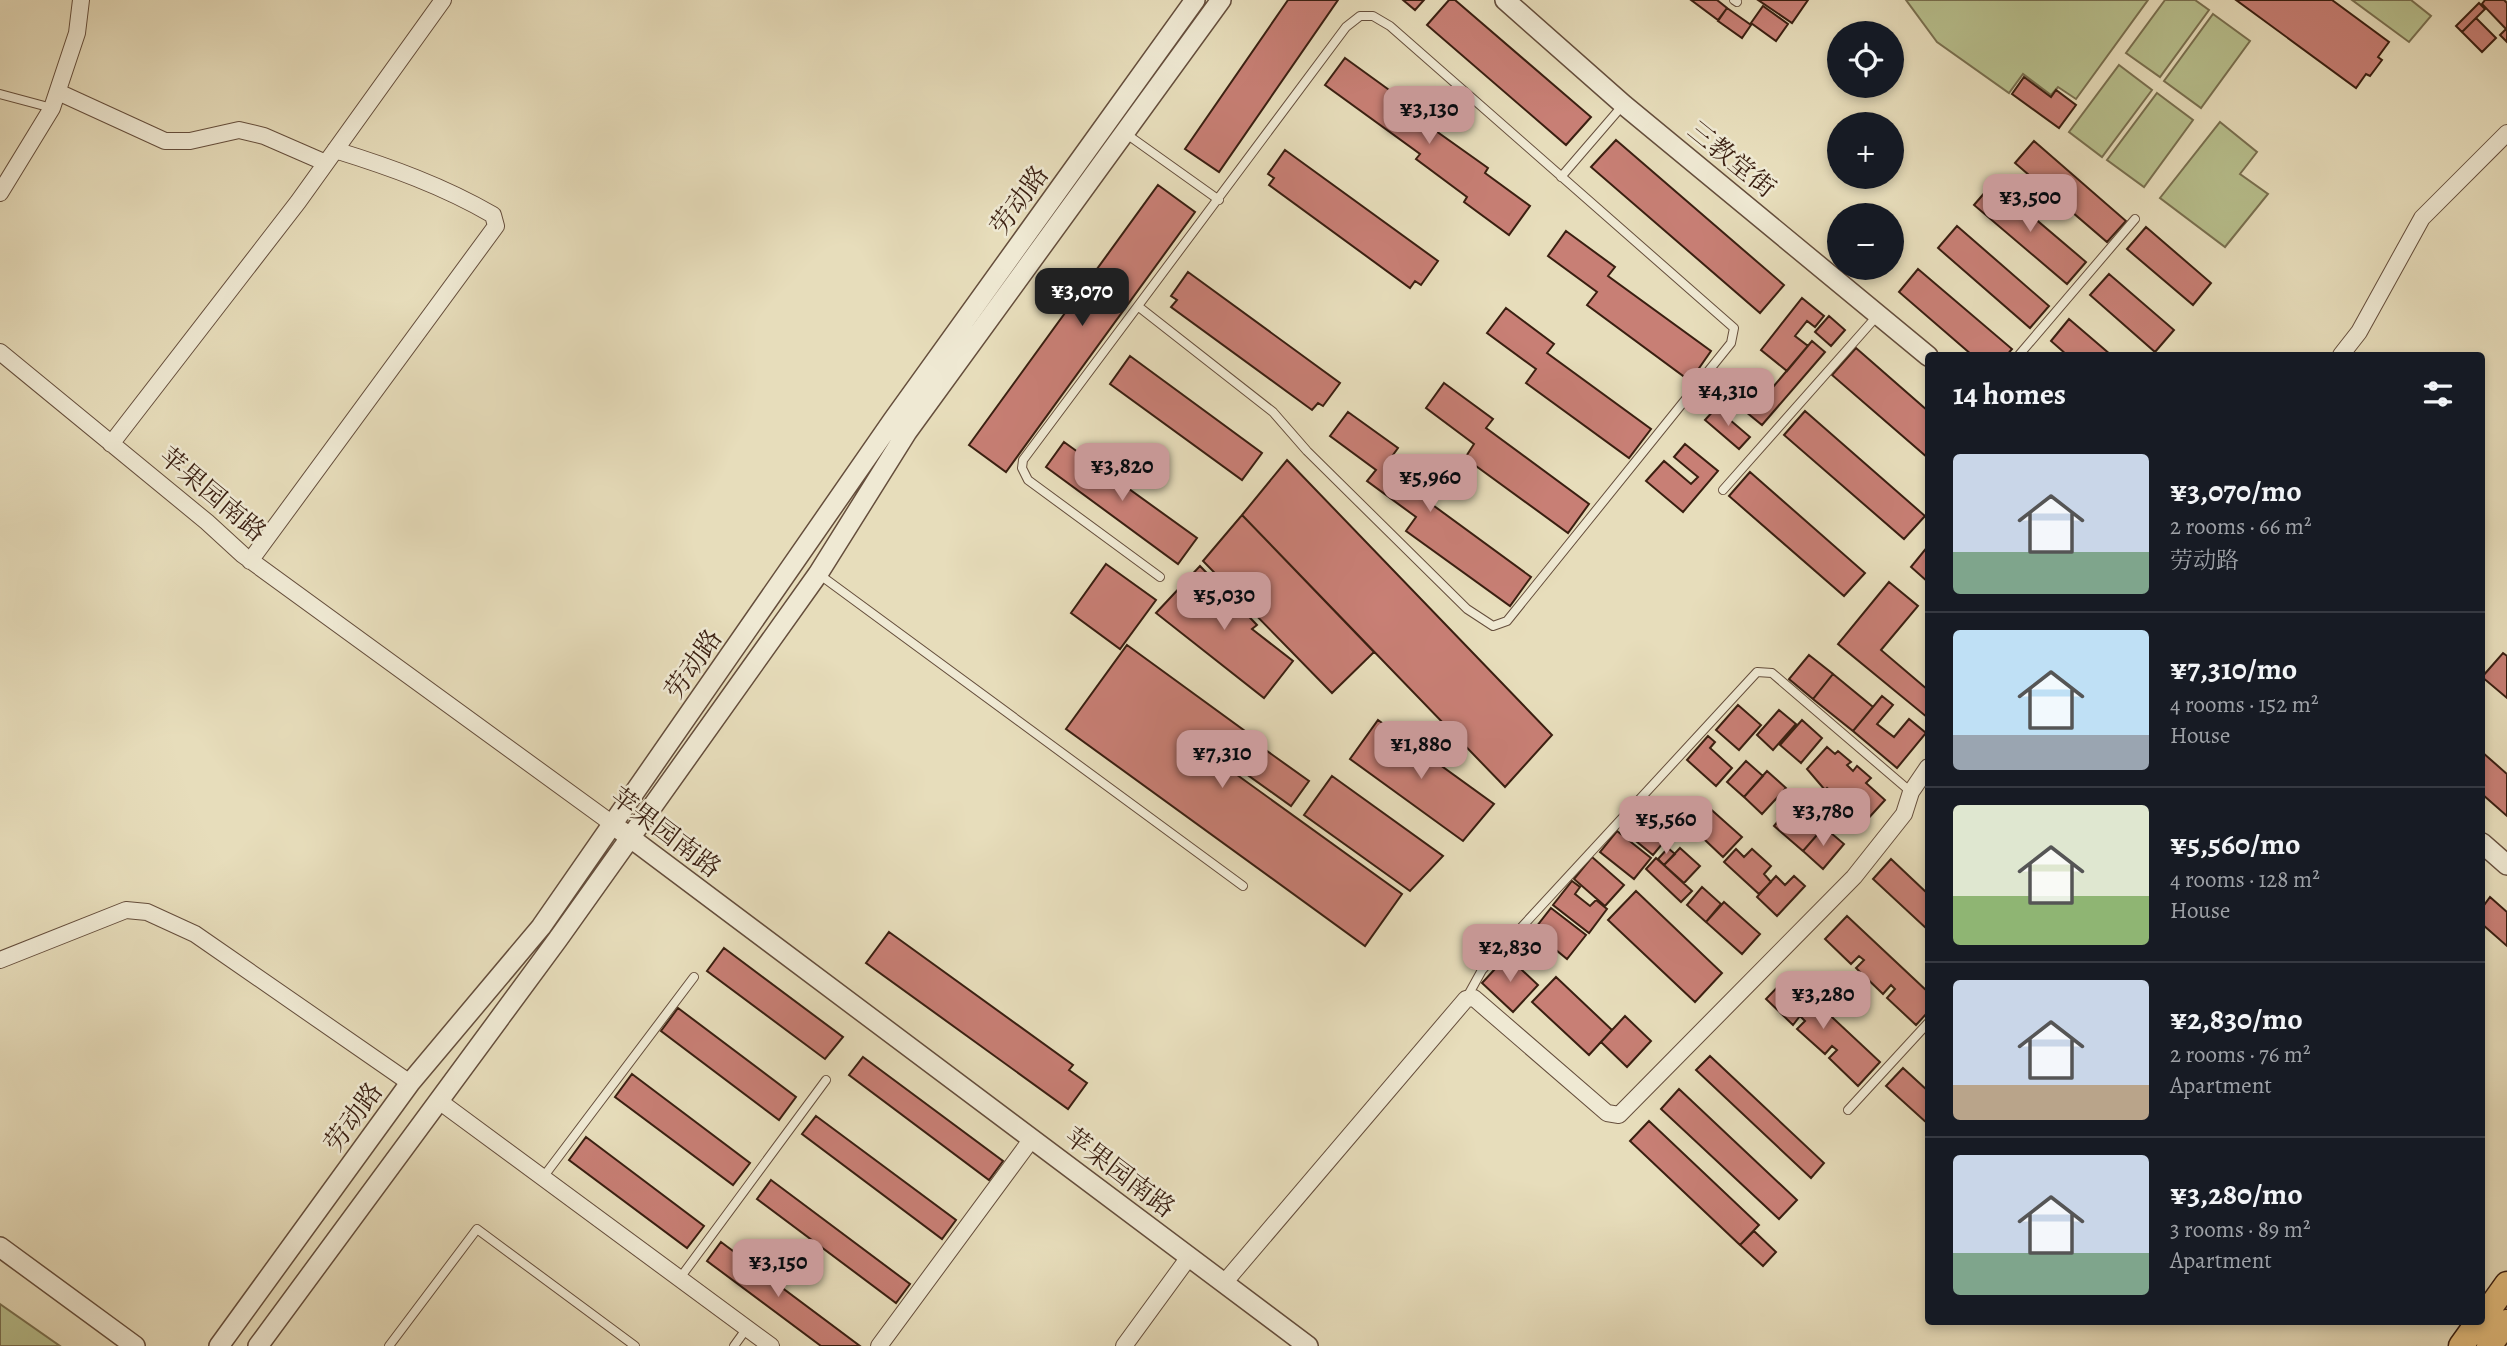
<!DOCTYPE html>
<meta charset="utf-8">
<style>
body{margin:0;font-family:Alegreya,"Noto Serif SC",serif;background:#242831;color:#f1f3f6;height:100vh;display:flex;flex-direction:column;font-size:26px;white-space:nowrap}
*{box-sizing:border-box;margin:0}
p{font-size:23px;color:#9ea1a6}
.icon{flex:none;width:38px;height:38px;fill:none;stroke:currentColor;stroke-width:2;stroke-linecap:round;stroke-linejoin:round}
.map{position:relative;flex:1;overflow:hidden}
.drawer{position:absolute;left:1925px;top:352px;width:560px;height:973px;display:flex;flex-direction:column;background:#171b24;border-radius:7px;box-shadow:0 4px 10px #0003}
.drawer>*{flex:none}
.fabs{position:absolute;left:1827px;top:21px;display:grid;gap:14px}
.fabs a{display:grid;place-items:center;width:77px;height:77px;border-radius:50%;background:#171b24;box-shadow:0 4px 10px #0003;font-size:35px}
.price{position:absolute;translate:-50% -60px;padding:0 16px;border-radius:14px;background:#c59692;color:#111;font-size:23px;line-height:46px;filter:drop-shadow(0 2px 4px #0008)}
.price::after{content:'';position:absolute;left:50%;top:42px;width:21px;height:16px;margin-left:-10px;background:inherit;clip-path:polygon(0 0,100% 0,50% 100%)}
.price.active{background:#222;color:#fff}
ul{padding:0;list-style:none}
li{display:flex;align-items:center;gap:21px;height:175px;padding:0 28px}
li+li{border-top:2px solid #363941}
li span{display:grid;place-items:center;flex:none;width:196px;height:140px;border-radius:7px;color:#555}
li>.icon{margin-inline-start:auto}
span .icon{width:84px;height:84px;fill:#fffc;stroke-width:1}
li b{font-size:30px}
h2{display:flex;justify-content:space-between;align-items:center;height:84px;padding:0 28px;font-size:30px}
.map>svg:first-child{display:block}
</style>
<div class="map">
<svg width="2507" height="1346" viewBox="0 0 2507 1346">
<rect width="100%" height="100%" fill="#e7ddbb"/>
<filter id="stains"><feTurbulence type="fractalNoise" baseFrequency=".00286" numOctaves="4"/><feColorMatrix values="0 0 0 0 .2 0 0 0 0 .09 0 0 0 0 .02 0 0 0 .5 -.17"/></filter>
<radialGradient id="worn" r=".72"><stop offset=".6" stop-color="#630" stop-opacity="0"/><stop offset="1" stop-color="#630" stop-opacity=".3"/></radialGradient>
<path fill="#b8c08e" stroke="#797050" stroke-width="2" d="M1906,0H2148L2076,99L2058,87L2051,95L2023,74L2009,93L1937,42Z
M2165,0H2195L2209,10L2160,77L2126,53Z
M2352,0H2411L2431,16L2409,42Z
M2213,14L2250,41L2201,108L2164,81Z
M2119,65L2152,90L2102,157L2069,132Z
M2157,93L2193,120L2144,187L2107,160Z
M2220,122L2257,152L2240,174L2268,194L2225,247L2160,198Z
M0,1304L60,1346H0Z"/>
<path fill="#c87f75" stroke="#3a1f11" stroke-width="2" d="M1288,0H1338L1219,172L1185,149Z
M1403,0H1424L1415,10Z
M1449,0H1455L1591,117L1566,145L1427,25Z
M1691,0H1717L1727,8L1718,20Z
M1758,0H1808L1792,23Z
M2236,0H2332L2389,42L2378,57L2382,60L2370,76L2366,74L2356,88Z
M2485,0H2504L2507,3V42L2500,35L2506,29L2482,4Z
M2479,3L2485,9L2462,32L2456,26Z
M1763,6L1788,24L1776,41L1751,23Z
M1727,8L1751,25L1742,38L1718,21Z
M2476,18L2496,38L2482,52L2462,32Z
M1345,58L1432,121L1429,126L1488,168L1485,173L1530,206L1509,235L1464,202L1467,197L1416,159L1420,154L1325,85Z
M2024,77L2051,97L2056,90L2076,105L2059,128L2012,94Z
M1616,140L1784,285L1760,313L1591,167Z
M2034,141L2126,221L2107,242L2015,163Z
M1285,150L1438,261L1421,285L1415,281L1410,288L1269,185L1274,178L1268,174Z
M1993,183L2086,262L2067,284L1974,205Z
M1158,185L1195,212L1006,472L969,445Z
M1957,226L2049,306L2030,328L1938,248Z
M2146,227L2211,283L2193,305L2127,249Z
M1566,231L1615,267L1608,276L1711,351L1690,381L1587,305L1597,292L1548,256Z
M1918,269L2012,349L2007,355H1972L1899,292Z
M1188,272L1340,383L1323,406L1318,403L1312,410L1171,307L1177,300L1171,296Z
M2109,274L2174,330L2155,352L2090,295Z
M1802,298L1824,316L1815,327L1807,321L1795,336L1808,346L1787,371L1761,350Z
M1506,308L1554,344L1547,353L1651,429L1629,458L1526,383L1536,369L1487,333Z
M1829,316L1845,330L1831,346L1815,332Z
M2069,319L2111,355H2067L2051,341Z
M1812,341L1825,352L1762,425L1724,394L1737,379L1762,400Z
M1856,348L1928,411V458L1832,375Z
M1130,356L1262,453L1242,480L1110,384Z
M1444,383L1493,419L1486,428L1589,504L1568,533L1465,458L1474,444L1426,408Z
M1716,408L1750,437L1739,449L1705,420Z
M1805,411L1925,516L1904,539L1784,435Z
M1348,412L1398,448L1390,459L1437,494L1430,503L1531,577L1510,606L1406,531L1416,517L1367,481L1376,470L1330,436Z
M1064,442L1197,538L1178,564L1046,467Z
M1685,444L1718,471L1683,512L1646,481L1664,461L1691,484L1698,477L1674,457Z
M1287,460L1552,735L1505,787L1242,515Z
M1750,472L1865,573L1844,596L1729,496Z
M1242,515L1374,652L1332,693L1203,561Z
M1928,546V582L1911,567Z
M1106,564L1156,600L1120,649L1071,613Z
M1200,566L1257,625L1252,629L1293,661L1264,698L1156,613Z
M1889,582L1918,606L1881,650L1928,690V718L1838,644Z
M1127,645L1245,731L1222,764L1402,894L1365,946L1066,729Z
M2503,653L2507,656V698L2482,677Z
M1809,655L1833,674L1813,699L1789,679Z
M1833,674L1873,707L1853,731L1813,699Z
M1882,696L1893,705L1877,724L1894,737L1909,719L1926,733L1897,768L1853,731Z
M1738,705L1761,725L1739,750L1716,730Z
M1779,710L1796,724L1773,750L1757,735Z
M1378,720L1494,804L1463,841L1350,759Z
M1802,720L1822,738L1801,763L1780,745Z
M1246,736L1309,781L1291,806L1228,761Z
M1708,736L1715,742L1710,748L1732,768L1716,786L1687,760Z
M1827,747L1835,754L1838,751L1851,762L1847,765L1853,771L1857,766L1871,778L1866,783L1885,800L1865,822L1827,788L1825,790L1807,769Z
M2482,752L2507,774V816L2482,794Z
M1746,761L1763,776L1744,797L1727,782Z
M1767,771L1786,788L1762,814L1744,797Z
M1332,776L1443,856L1410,891L1304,815Z
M1795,801L1824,827L1803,851L1774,826Z
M1706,805L1742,837L1723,857L1688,824Z
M1637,817L1656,832L1662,825L1672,832L1653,855L1625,832Z
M1824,827L1844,844L1823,869L1803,851Z
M1617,831L1651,858L1634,879L1600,852Z
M1668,848L1675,854L1664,865L1658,859Z
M1680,848L1700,866L1684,883L1664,865Z
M1736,849L1744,857L1752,849L1771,866L1764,874L1771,882L1759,894L1724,862Z
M1592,857L1624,885L1605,906L1574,879Z
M1656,858L1692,891L1681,902L1646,869Z
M1891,859L1928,894V930L1873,879Z
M1776,876L1785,885L1794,876L1805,886L1777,916L1757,897Z
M1572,881L1580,887L1575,894L1590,906L1596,900L1607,909L1589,933L1553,905Z
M1702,887L1721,904L1706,922L1687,905Z
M1636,891L1722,973L1695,1002L1608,920Z
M2490,897L2507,912V946L2482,924V908Z
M1724,902L1760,934L1742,954L1706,922Z
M1551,908L1586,935L1567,959L1533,931Z
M1847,916L1928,992V1012L1916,1025L1887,998L1895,989L1891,985L1883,994L1856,968L1864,960L1859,956L1851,964L1825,939Z
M889,932L1073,1065L1069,1070L1087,1083L1068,1109L866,963Z
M724,948L843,1037L825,1059L707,971Z
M1507,956L1538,985L1513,1012L1482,983Z
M1788,976L1880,1062L1858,1086L1829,1058L1837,1050L1832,1046L1825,1054L1797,1029L1805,1021L1800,1016L1793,1025L1766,999Z
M1556,977L1612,1030L1589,1055L1532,1002Z
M678,1008L796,1097L779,1120L661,1031Z
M1625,1016L1651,1041L1627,1067L1601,1042Z
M1710,1056L1824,1163L1811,1178L1696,1070Z
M863,1057L1003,1161L989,1180L849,1075Z
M1903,1068L1928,1091V1124L1886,1086Z
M632,1074L750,1163L733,1185L615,1097Z
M1679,1089L1797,1200L1779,1219L1661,1109Z
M816,1116L956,1220L942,1239L802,1134Z
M1649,1121L1759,1225L1740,1245L1630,1141Z
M586,1137L704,1226L687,1248L569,1160Z
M771,1180L910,1284L896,1303L757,1199Z
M1754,1231L1776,1252L1763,1266L1740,1245Z
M721,1242L860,1346H821L707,1261Z"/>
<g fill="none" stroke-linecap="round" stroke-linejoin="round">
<g stroke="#654e3c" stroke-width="10">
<path id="service" d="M1734,0L1737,2
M0,94L52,108
M1125,133L1219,200
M1561,177L1623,105
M1139,307L1273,412L1307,451L1467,609L1493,626L1507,621L1731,343L1734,328L1390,26L1373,16H1360L1346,27L1023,460L1022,468L1028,480L1160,577
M2019,355L2135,219
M1723,490L1877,316
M820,575L1243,886
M1466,999L1482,970L1757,672L1772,673L1911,792
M1848,1110L1928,1023
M544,1176L694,977
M680,1278L826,1080
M389,1346L477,1229L635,1346
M734,1346L747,1328"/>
</g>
<g stroke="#654e3c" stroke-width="18">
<path id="minor" d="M58,92L165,141H190L239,130L264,136L326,163
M0,193L52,108L77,33L81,0
M0,352L207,522L243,555L614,825
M2341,355L2359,332L2422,218L2507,133
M111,444L298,202L443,0
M250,561L496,226L493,215C443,186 390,167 335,150
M0,960L126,910L147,912L195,934L410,1083
M439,1101L771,1346
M1224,1283L1466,999L1474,998L1607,1113L1619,1115L1854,877L1904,814L1911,792L1928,767
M879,1346L1031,1140
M1124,1346L1189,1257"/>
</g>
<g stroke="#654e3c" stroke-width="22">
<path id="tertiary" d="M1505,0L1624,105L1928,356
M620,830L1308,1346
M2482,843L2507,865
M0,1247L135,1346
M219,1346L410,1083L541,927L893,420L1195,0
M258,1346L558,939L818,574L907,432L1221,0"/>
</g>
<g stroke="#3a1f11" stroke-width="27">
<path id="primary" d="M2482,1319L2507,1284
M2461,1346L2479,1321
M2489,1346L2507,1322"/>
</g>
<use href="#service" stroke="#efe9d3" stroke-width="8"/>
<use href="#minor" stroke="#efe9d3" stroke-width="16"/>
<use href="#tertiary" stroke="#efe9d3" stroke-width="19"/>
<use href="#primary" stroke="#e4be7e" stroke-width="24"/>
</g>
<g text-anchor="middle" stroke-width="5" stroke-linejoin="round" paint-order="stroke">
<g font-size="26" fill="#3a1f11" stroke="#efe9d3">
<text transform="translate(1732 159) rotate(39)" y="9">三教堂街</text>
<text transform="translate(1019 200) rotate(-54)" y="9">劳动路</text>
<text transform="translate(213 494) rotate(40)" y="9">苹果园南路</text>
<text transform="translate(693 664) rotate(-55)" y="9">劳动路</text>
<text transform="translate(666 832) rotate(37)" y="9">苹果园南路</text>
<text transform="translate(353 1117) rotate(-54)" y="9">劳动路</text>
<text transform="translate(1120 1172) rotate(37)" y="9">苹果园南路</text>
</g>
</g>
<rect width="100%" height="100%" filter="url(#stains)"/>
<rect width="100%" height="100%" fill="url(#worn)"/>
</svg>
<div class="fabs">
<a><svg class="icon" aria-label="locate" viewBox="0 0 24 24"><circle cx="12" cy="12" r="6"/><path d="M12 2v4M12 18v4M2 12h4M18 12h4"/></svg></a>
<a>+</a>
<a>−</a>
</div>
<b class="price" style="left:1429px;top:146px">¥3,130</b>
<b class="price" style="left:2030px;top:234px">¥3,500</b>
<b class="price active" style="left:1082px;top:328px">¥3,070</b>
<b class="price" style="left:1728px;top:428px">¥4,310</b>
<b class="price" style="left:1122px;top:503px">¥3,820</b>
<b class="price" style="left:1430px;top:514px">¥5,960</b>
<b class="price" style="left:1224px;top:632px">¥5,030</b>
<b class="price" style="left:1421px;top:781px">¥1,880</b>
<b class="price" style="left:1222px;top:790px">¥7,310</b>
<b class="price" style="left:1823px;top:848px">¥3,780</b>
<b class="price" style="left:1666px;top:856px">¥5,560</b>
<b class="price" style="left:1510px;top:984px">¥2,830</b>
<b class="price" style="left:1823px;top:1031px">¥3,280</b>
<b class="price" style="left:778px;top:1299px">¥3,150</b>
<section class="drawer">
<h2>14 homes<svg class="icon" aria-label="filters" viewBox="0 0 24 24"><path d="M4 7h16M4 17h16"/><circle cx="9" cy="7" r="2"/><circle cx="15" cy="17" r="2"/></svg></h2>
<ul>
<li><span style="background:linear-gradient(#c9d6e8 70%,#7fa58c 0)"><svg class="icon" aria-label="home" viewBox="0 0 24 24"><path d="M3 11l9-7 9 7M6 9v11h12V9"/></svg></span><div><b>¥3,070/mo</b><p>2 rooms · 66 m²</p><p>劳动路</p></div></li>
<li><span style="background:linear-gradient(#bfe0f5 75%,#9aa5b1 0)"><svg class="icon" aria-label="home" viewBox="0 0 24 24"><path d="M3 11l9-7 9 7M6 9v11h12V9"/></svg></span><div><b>¥7,310/mo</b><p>4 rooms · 152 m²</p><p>House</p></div></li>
<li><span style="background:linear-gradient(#dfe7d0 65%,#8fb573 0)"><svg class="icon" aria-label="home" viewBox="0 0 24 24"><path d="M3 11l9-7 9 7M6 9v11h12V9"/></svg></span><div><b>¥5,560/mo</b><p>4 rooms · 128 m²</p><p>House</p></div></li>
<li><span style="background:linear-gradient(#c9d6e8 75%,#b9a48a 0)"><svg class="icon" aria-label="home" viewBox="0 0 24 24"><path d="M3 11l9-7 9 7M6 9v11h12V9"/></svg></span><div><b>¥2,830/mo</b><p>2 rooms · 76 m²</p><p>Apartment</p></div></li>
<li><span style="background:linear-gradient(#c9d6e8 70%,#7fa58c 0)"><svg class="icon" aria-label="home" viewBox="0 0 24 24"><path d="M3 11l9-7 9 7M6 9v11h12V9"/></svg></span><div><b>¥3,280/mo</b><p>3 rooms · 89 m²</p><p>Apartment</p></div></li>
</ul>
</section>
</div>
